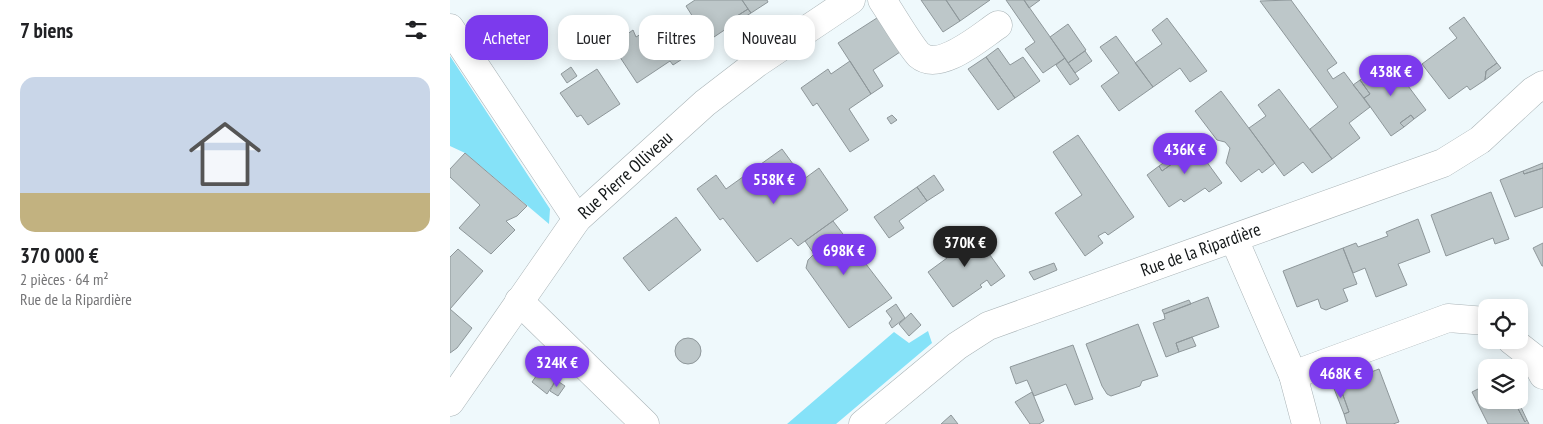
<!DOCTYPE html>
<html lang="fr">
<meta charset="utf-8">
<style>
body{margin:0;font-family:"PT Sans Narrow",sans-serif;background:#f2f2f2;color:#202124;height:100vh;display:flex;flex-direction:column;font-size:19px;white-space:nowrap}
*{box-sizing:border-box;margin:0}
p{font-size:16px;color:#757577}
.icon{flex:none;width:28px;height:28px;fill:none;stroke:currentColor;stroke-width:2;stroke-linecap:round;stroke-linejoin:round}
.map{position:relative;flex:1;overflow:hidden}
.panel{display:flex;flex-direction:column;background:#fff;width:450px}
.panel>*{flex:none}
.hud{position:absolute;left:15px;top:15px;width:475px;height:45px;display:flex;gap:10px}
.controls{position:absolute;left:1028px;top:299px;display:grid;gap:10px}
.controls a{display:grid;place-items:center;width:50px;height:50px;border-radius:10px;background:#fff;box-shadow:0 2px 12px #0003;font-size:25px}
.price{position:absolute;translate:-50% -42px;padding:0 11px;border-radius:18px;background:#7c3aed;color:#fff;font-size:16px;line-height:32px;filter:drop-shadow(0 1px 2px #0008)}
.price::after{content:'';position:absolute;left:50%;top:30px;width:15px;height:11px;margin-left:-8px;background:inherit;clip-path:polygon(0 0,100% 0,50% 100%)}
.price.current{background:#222;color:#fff}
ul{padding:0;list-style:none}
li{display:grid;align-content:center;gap:10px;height:265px;padding:0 20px}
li+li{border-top:1px solid #e0e0e0}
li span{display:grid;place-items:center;height:155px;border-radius:15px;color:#555}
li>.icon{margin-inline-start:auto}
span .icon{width:90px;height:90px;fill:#fffc;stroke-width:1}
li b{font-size:21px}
h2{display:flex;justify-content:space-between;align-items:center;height:60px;padding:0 20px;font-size:21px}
.tag{padding:0 18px;border-radius:15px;background:#fff;box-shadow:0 2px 12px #0003;font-size:18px;line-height:45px}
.tag.current{background:#7c3aed;color:#fff}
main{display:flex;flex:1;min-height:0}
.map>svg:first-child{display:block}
</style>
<main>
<section class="panel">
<h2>7 biens<svg class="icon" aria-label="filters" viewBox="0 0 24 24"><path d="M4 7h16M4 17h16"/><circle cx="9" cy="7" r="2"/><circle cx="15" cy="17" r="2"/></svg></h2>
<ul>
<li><span style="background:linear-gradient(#c9d6e8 75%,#c2b280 0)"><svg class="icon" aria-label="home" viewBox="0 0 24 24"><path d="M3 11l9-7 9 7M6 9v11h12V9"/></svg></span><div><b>370 000 €</b><p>2 pièces · 64 m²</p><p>Rue de la Ripardière</p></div></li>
</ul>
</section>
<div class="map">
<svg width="1093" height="424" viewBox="0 0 1093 424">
<rect width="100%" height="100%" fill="#eff9fc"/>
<path fill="#85e2f8" d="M0,56L100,209L99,224L15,153L0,146Z
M478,331L482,343L386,424H337L444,332L459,343Z"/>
<path fill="#bdc7c9" stroke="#8e979a" d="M245,0H292L298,9L276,23L279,27L258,41L236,6Z
M292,0H317L318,2L301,13Z
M471,0H496L510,21L493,32Z
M496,0H540L510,21Z
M556,0H574L615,58L593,73L575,49L585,42Z
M574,0H590L579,8Z
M841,0L887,63L877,70L883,79L894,72L920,107L899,123L910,138L882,159L860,129L888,107L810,1Z
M298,9L301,13L279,27L276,23Z
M430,16L453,50L423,70L433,86L421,94L388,43Z
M1014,17L1047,63L1036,71L1035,80L1020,90L1017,86L999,99L972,64L1007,38L999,28Z
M717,18L757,71L740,82L730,68L703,87L685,63L712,44L702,30Z
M214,20L237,56L223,65L220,61L187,83L162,45L183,30L186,37Z
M618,24L636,50L618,63L600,37Z
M666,36L703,87L669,111L651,86L669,73L650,47Z
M548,48L560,65L573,57L590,81L565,98L536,57Z
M635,51L642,61L625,73L618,63Z
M536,57L565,98L548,110L518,69Z
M615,58L629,79L620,85L606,65Z
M938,59L976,110L964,119L961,115L950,123L954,127L941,136L914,98L920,94L910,80Z
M400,61L421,94L399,109L419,140L400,152L367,103L363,106L351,88L378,69L381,74Z
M1047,63L1051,68L1035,80L1036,71Z
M121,67L127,76L117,83L111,74Z
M147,69L170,104L138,125L131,115L127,117L110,93Z
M910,80L920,94L914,98L903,85Z
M829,89L882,159L862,173L853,162L834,176L799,128L816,116L808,105Z
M771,91L825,163L812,173L809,169L791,182L776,163L780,148L775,142L767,140L745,111Z
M442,115L447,120L441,124L437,118Z
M961,115L964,119L954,127L950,123Z
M628,135L684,217L658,235L655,232L648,236L653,243L635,256L605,213L632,195L603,152Z
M738,136L772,183L759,192L755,188L734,202L731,199L719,207L697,175L709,166L712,171L733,156L725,145Z
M332,149L354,179L369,168L398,210L348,246L341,238L307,262L273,218L270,220L247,189L266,175L276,189Z
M730,151L733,156L712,171L709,166Z
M15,153L77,206L67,216L56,221L65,230L41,254L9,228L30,205L0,177V169Z
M1093,163V168L1074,174L1073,171Z
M1093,168V207L1065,217L1050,180L1073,171L1074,174Z
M484,175L494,190L477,201L467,187Z
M467,187L477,201L449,221L454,228L439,238L424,217Z
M1041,192L1059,239L1045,244L1043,238L996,256L981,215Z
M226,217L251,250L199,291L173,258Z
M968,219L980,252L948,264L957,285L926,297L915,268L903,273L893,248L906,243L908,247L938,236L936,232Z
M383,221L442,298L399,328L356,268L358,260L364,254L355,241Z
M522,230L555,276L541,286L537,280L530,285L532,287L503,307L478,272L497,258L490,248L491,244L505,234L508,239Z
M1093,243V266H1092L1083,248Z
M893,248L907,284L893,289L898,301L876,310L871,308L868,299L847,307L833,271Z
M8,249L33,271L0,309V257Z
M604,263L607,270L584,280L579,272Z
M758,297L769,327L726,343L729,352L716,357L703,323L715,319L714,314Z
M739,300L741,304L714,314L712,310Z
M446,304L455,318L442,328L439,323L442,319L436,311Z
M0,309L22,328L7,348L0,353Z
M461,313L471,325L459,336L449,324Z
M688,324L708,376L692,381L690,386L661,396L657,394L652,386L636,344Z
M742,337L746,346L729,352L726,343Z
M225 351a13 13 0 1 1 26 0a13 13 0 1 1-26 0Z
M623,345L643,399L625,405L616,384L584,396L577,380L566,384L560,367Z
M96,362L111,372L97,394L82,382Z
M929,369L949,422L943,424H897L894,414L899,412L889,384Z
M106,380L115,386L108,396L100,391Z
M889,384L899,412L894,414L883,386Z
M1036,385V400H1067L1065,403L1075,422L1077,420L1079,424H1038L1022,392Z
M582,392L594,421L589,424H580L565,402Z
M1068,401L1077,420L1075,422L1065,403Z
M501,415L508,424H491Z"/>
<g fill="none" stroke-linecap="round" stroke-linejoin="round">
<g stroke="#aab4b7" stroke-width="29">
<g id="minor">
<path d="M432,0C441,13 460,46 469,55C490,73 531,36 548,25"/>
<path d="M0,28L127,219"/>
<path d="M784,239L843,375L856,424"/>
<path d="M69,301L195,424"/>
<path d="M1061,340L1084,358L1093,375"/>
<path d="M843,375L998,318L1036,321"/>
<path id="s1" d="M0,402L127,219L255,103L307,63L401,0"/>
<path id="s2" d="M413,424L507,346L538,326L993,163L1030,140L1083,91L1093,85"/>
</g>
</g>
<use href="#minor" stroke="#fff" stroke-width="28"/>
</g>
<g text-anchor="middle" stroke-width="4" stroke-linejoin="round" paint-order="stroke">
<g font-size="18" fill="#121617" stroke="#eff9fc">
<text dy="6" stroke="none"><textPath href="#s1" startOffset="288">Rue Pierre Olliveau</textPath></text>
<text dy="6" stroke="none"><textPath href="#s2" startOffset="385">Rue de la Ripardière</textPath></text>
</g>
</g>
</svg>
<div class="controls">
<a><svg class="icon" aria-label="locate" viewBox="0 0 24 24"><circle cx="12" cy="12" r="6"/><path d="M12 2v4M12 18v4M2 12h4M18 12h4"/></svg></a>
<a><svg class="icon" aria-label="layers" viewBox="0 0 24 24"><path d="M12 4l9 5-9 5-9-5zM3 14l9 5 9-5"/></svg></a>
</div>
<b class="price" style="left:941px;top:97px">438K €</b>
<b class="price" style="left:735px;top:175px">436K €</b>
<b class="price" style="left:324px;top:205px">558K €</b>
<b class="price current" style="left:515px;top:268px">370K €</b>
<b class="price" style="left:394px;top:276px">698K €</b>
<b class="price" style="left:107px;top:388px">324K €</b>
<b class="price" style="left:891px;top:399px">468K €</b>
<div class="hud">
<a class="tag current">Acheter</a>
<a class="tag">Louer</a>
<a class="tag">Filtres</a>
<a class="tag">Nouveau</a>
</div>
</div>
</main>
